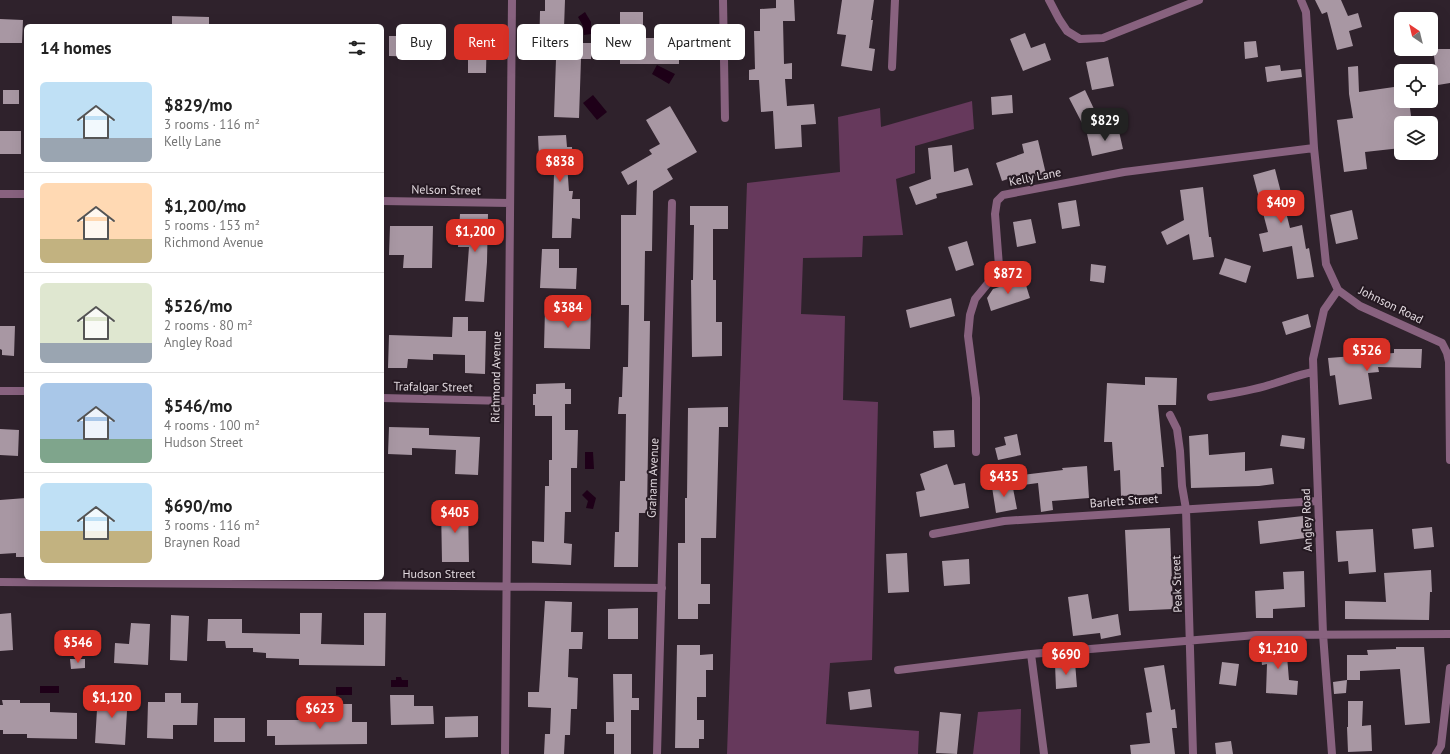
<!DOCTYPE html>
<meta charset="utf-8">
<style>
body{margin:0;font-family:"PT Sans",sans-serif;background:#f6f6f6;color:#222;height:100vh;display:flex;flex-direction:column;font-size:15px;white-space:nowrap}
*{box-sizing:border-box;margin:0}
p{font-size:13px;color:#767676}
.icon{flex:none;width:22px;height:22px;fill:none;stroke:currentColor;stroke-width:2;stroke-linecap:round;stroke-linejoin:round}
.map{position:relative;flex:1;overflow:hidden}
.panel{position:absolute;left:24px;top:24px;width:360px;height:556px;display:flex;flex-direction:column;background:#fff;border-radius:6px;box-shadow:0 4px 16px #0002}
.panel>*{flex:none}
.hud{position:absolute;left:396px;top:24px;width:380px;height:36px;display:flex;gap:8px}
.needle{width:26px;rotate:325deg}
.controls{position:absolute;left:1394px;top:12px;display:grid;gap:8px}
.controls a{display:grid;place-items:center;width:44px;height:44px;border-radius:6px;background:#fff;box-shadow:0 4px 16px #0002;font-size:20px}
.price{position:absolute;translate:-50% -34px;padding:0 9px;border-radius:8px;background:#d93025;color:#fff;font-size:13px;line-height:26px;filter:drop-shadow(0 1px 2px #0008)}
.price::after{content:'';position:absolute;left:50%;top:24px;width:12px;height:9px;margin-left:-6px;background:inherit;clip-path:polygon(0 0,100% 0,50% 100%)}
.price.selected{background:#222;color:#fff}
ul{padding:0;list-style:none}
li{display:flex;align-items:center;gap:12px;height:100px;padding:0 16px}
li+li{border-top:1px solid #e0e0e0}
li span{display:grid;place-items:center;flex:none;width:112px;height:80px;border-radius:6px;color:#555}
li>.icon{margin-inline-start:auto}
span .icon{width:48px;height:48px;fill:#fffc;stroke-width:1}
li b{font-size:17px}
h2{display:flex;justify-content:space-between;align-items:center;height:48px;padding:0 16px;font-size:17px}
.pill{padding:0 14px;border-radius:6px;background:#fff;box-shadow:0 4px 16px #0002;font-size:14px;line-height:36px}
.pill.selected{background:#d93025;color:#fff}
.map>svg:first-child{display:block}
</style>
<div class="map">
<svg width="1450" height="754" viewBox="0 0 1450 754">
<rect width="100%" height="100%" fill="#2f222c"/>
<path fill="#66395c" d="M972,101L974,129L915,146V173L896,179L903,235L863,236L862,257L803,258L801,314L845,316L843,400L878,402L872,660L830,663L826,724L919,731L918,754H727L747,183L840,172L838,117L880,108L881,127Z
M1021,709L1020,754H973L978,712Z"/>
<path fill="#1e0018" d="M585,12L591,22V34L584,35L583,26L578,17Z
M657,65L675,74L669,84L652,74Z
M593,95L607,112L597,120L583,103Z
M585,452H593L594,469H585Z
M587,490L596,498L593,509L586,508L588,501L582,495Z
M396,677H401L402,680H408V687H391V680H396Z
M40,686H59V693H40Z
M336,687H352V695H336Z"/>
<path fill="#a897a3" d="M545,0H565L564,28H572L571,43H592L591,59H581L579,118L554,117L556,59H539L540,11H545Z
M776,0H794L795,21H783L784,64L792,63V79H785L787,106L814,104L816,124L801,125L802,147L775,149L773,111L761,112L759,80H749V70L755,69L754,31H760V9L776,8Z
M842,0H874L871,20H873L869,48L875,49L872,71L841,66L846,35L837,34Z
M1315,0H1341L1348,16L1358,13L1362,27L1349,31L1353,46L1337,50L1327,12L1322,14Z
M620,12H643V38H679V64H620Z
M172,16L209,17V26H172Z
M0,19L23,20L22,43H0Z
M415,26H429L428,57L389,56V36H415Z
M464,27L487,28L486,73H468V45H464Z
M1025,33L1031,48L1045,43L1051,60L1023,71L1010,39Z
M1256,41L1258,57L1245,59L1244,42Z
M1433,49H1450V83L1438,85Z
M1108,57L1114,86L1092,90L1086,62Z
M1280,65L1281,71L1301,69L1302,77L1267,82L1265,67Z
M1358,66L1359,92L1401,86V101H1409L1412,123H1401V148L1365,152L1367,169L1344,172L1337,120L1353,118L1349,94L1348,67Z
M3,90H19V104H3Z
M1085,90L1094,109L1091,110L1095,128L1083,130L1082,123L1069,98Z
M1012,95L1013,113L992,115L991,97Z
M670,106L697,152L667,169L673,179L653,191L652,251H645L644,321H650L647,513H639L638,567H614L615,532H619L620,481H625L626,414H618L619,397H622L623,367H628L629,305H621V215H636L637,180L628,185L621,172L652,154L649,150L660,144L646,120Z
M1118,127L1123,149L1092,156L1087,134Z
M0,131H21V154H0Z
M566,135L567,147H572L573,164H567L569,191H573L572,199H580V219L572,218L571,238H552L554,174H543L542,156H539L538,136Z
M1038,140L1046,174L1030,177L1028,172L1002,181L996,163L1024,153L1022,144Z
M952,145L954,172L968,168L973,185L936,194L937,198L916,205L909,187L931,179L928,148Z
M1275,169L1290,228L1302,225L1306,249L1309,248L1314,277L1297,279L1292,246L1263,252L1259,234L1268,232L1253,175Z
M1203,187L1209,237H1211L1214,257L1193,260L1189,234L1167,245L1161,232L1184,220L1180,190Z
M1076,200L1080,226L1062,229L1058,203Z
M690,206H728V229H713V280H716V322H722V356L692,357L691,280H693L694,225H690Z
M1352,210L1358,239L1336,244L1330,215Z
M460,214H488L487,262L484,302L465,301L469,247H458Z
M1031,219L1036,243L1017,247L1013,222Z
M390,226H433L432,268H403L404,255H389Z
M967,241L974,265L956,271L948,247Z
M542,249H559V268H577L576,289L540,288Z
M1225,258L1251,266L1246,283L1219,274Z
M1091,264L1106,266L1104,283L1090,281Z
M1024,279L1030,298L991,311L987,298L993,289Z
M951,298L955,316L910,328L906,310Z
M545,309L591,310L590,349L544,348Z
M1308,314L1311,327L1286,335L1282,322Z
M453,317H468V331H486L485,374L465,373V355L433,354V360L408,359L407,368H388L389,335L452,337Z
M0,326H15L14,356L2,355V350L0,349Z
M1394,349H1422L1421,368L1378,367L1379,372L1368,373L1372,399L1339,405L1335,375L1330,376L1328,358L1394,353Z
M1145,377L1177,378L1176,405H1158L1164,467H1161L1162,494L1121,496L1120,470L1114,471L1112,442H1104L1107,383L1145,385Z
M565,383V389H571V404H565V430H578L577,468H571V512H565L564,543L572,544L571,565L532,563V541L544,542L545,486H549V460H552V416H535V405H533V394H536V384Z
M728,407V427H719L716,538H701V584H710V604H698V619H678V543H685V498H687L688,408Z
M389,427L429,428V435L480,437L478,475L455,474L456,450L412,448V455L388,454Z
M0,429L19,430L18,456L0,455Z
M954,430L955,447L934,448L933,431Z
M1017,434L1021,455L998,460L995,448L1006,445L1004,437Z
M1208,434L1209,455L1245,452V471L1272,468L1274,484L1259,486L1191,488L1189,436Z
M1282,435L1305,438L1304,449L1280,446Z
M947,464L954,485L965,483L969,508L920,517L916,492L925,490L920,474Z
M1087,466L1089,498L1052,501L1053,510L1041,512L1038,483L1023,485L1022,475L1063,470L1062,468Z
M1012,483L1017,509L996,513L992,487Z
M26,498V557H16V553L0,554V500Z
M441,505H468L469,562H442Z
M1303,516L1305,538L1260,544L1258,521Z
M1432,527L1434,547L1414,549L1412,529Z
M1170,528L1173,609L1129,611L1125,530Z
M1373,529L1376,572L1349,574L1348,561L1338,562L1336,531Z
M907,553L909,592L888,593L886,554Z
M969,559L970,584L944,586L942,561Z
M1431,570L1432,592H1430L1429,620L1345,619V601L1386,602L1384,573Z
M1304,571L1305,607L1273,609V618H1256L1255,591L1284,589L1283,572Z
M1088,594L1092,619L1118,614L1121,635L1101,639L1100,633L1073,636L1068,597Z
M545,601L572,602L571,632H583L582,649H569L568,677L578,678L577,709H571L570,735H565L564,754H544L545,734H550L551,708L528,707V692H539Z
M638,608V639H608V609Z
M11,613L13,650L0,651V614Z
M300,613H322L321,644L364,645V613H386L385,666L299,665V659L266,658V653L253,652V648H226L225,641H207L208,619H242V633L300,634Z
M171,615L189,616L187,661L170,660Z
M131,623L150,624L148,665L114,663L115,643L129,644Z
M1286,644L1289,680L1298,681L1297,695L1266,693L1267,664L1262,665L1260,646Z
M677,645H700V655L713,654V670H706V697H697V720H704V739H699V748H675Z
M1396,647H1424L1430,723L1405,725L1400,669L1360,671V680H1347V655H1368L1367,650L1396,649Z
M70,659H85V668L71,669Z
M1075,662L1077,687L1056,689L1055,664Z
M1222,662L1239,664L1236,686L1219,684Z
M1164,665L1171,710L1175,709L1177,728H1172L1175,754H1131L1130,745L1150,743L1146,713L1152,712L1144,668Z
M613,674H632V698H639V710H631V754H614V734H606V722H614Z
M1347,680L1346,693L1334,694L1333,682Z
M870,689L872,707L850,710L848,692Z
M98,693L128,694L125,745L95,743Z
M165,693H181V703H198L197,725H173V739L147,738L148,702H165Z
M390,695H414V706H433L434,724L391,725Z
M2,700H20V703H50V712L77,713V739L27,738V734H3V730H0V705H3Z
M1348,701H1363L1362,726L1371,725L1372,751L1348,752L1347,727H1348Z
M336,704H352V722H367V744L275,745V736H267V720H316V722H336Z
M940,712L961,714L957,754L936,753Z
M478,716V737L445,738V717Z
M214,718H245V742H214Z
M1231,741L1233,754H1216L1215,743Z"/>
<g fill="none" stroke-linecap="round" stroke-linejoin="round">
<path stroke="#88627f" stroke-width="8" d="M723,0L725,118
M1049,0L1059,19L1067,31L1080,39L1103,38L1199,0
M1301,0L1306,12L1314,148L1326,264L1338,290L1360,306L1442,343L1447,353L1449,362L1450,460
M892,67L895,0
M0,194H26
M382,201L510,203
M0,391H26
M1211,397C1230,394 1250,391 1269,385C1284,381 1297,375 1313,372
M382,398L508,401
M1170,415L1177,429L1180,451L1182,486L1186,509L1193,754
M976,452V398L968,336L970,315L975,299L989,282L999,266L995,214L997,201L1003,195L1124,172L1314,148
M933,534L1004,521L1318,501
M0,582L662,588
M1031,654L1044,754
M898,670L1031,654L1256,635L1450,634
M505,754L512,0
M657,754L672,203
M1332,754L1323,634L1313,359L1324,310L1338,290
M1436,754L1441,746L1450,668"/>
</g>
<g text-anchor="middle" stroke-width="4" stroke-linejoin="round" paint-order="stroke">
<g font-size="12" fill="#e2d9df" stroke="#251922">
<text transform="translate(1035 177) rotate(-11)" y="4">Kelly Lane</text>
<text transform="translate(446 190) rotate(1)" y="4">Nelson Street</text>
<text transform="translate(1391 305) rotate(26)" y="4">Johnson Road</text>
<text transform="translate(496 377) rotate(-89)" y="4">Richmond Avenue</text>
<text transform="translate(433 387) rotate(1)" y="4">Trafalgar Street</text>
<text transform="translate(653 478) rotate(-88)" y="4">Graham Avenue</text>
<text transform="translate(1124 501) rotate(-4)" y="4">Barlett Street</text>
<text transform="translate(1307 520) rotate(-92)" y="4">Angley Road</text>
<text x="439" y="578">Hudson Street</text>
<text transform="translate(1177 584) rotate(-92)" y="4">Peak Street</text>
</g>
</g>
</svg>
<div class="controls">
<a><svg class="needle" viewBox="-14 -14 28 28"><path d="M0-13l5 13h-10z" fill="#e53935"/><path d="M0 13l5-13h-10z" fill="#767676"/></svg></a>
<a><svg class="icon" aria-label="locate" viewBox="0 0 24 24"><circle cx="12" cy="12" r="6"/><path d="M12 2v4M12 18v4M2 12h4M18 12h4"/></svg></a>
<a><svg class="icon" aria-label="layers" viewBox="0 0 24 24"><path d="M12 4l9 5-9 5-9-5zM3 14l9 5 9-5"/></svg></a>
</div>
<b class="price selected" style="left:1105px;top:142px">$829</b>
<b class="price" style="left:560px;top:183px">$838</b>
<b class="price" style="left:1281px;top:224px">$409</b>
<b class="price" style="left:475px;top:253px">$1,200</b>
<b class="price" style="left:1008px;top:295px">$872</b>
<b class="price" style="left:568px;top:329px">$384</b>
<b class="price" style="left:1367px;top:372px">$526</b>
<b class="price" style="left:1004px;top:498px">$435</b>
<b class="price" style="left:455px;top:534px">$405</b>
<b class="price" style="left:78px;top:664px">$546</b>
<b class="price" style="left:1278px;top:670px">$1,210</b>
<b class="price" style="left:1066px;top:676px">$690</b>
<b class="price" style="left:112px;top:719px">$1,120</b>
<b class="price" style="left:320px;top:730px">$623</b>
<div class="hud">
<a class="pill">Buy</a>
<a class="pill selected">Rent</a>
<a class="pill">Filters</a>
<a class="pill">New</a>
<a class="pill">Apartment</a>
</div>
<section class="panel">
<h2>14 homes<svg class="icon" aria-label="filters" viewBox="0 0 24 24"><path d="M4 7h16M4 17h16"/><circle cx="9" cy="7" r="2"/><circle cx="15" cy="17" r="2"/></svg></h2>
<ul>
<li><span style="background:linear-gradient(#bfe0f5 70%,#9aa5b1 0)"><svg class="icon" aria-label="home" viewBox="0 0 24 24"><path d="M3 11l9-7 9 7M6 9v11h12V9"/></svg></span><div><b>$829/mo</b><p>3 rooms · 116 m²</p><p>Kelly Lane</p></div></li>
<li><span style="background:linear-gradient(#ffd9b3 70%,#c2b280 0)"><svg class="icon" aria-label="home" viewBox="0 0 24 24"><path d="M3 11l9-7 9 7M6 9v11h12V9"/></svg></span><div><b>$1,200/mo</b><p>5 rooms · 153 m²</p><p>Richmond Avenue</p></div></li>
<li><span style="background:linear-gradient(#dfe7d0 75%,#9aa5b1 0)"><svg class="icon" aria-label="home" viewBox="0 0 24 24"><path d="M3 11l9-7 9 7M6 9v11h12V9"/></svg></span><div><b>$526/mo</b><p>2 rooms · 80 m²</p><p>Angley Road</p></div></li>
<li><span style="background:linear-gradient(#a9c7e8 70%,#7fa58c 0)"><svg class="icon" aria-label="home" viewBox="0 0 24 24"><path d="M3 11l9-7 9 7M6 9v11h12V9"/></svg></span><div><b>$546/mo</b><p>4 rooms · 100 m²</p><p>Hudson Street</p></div></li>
<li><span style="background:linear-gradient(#bfe0f5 60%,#c2b280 0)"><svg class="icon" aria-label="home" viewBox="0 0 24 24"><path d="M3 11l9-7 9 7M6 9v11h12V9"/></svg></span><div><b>$690/mo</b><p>3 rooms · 116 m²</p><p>Braynen Road</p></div></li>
</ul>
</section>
</div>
